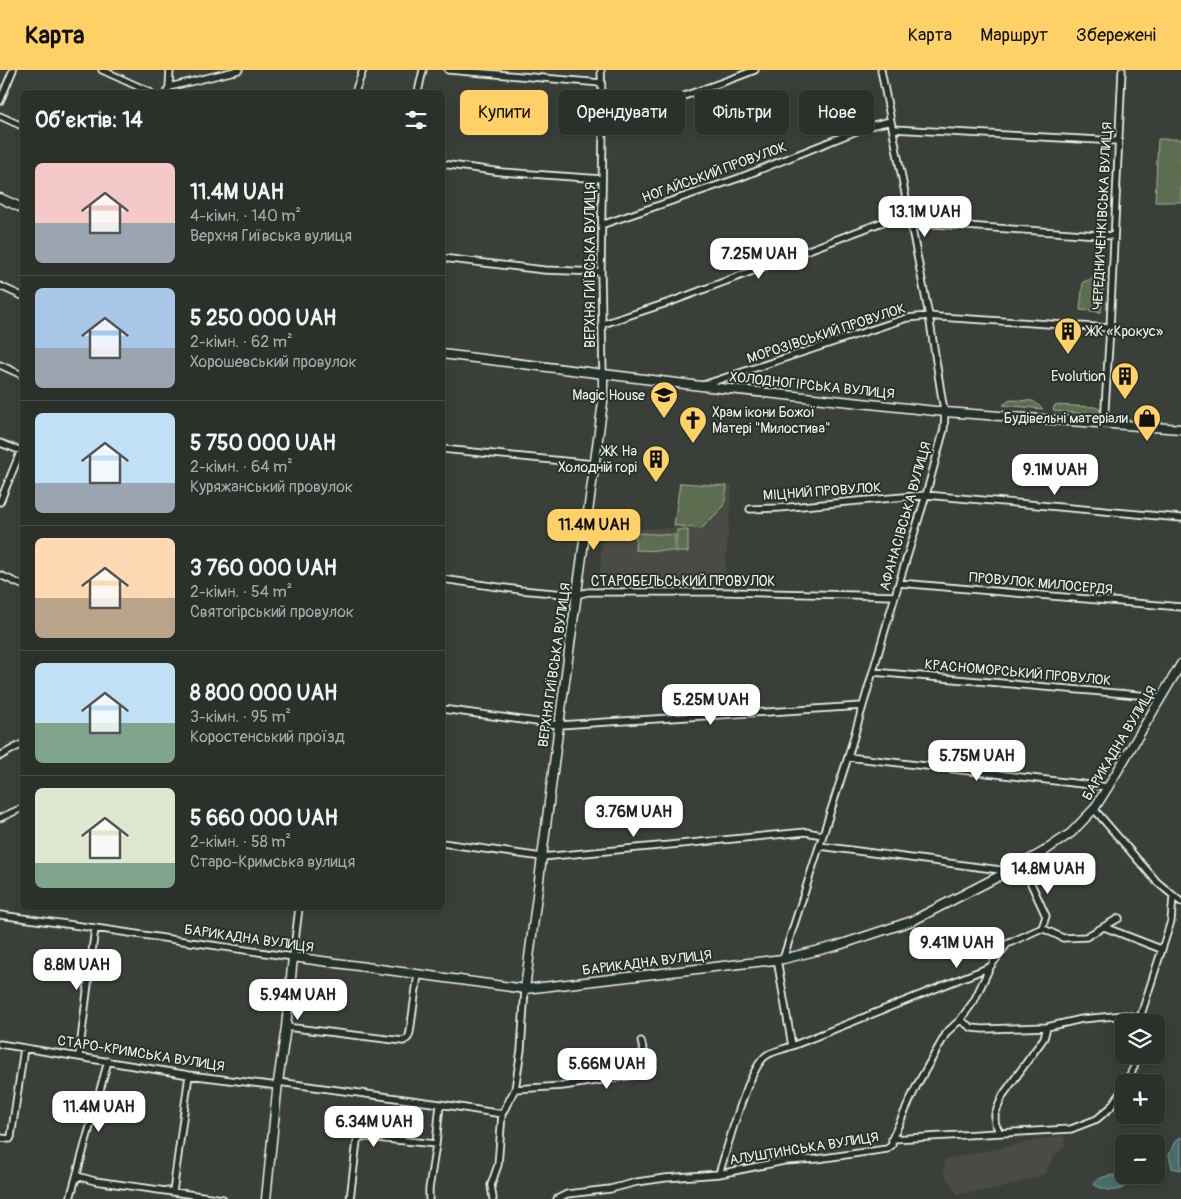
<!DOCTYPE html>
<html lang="uk">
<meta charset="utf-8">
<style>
body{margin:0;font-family:Pangolin,sans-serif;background:#343833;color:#f1f3f6;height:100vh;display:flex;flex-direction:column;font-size:19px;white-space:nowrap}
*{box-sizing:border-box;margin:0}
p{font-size:16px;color:#a6a9a9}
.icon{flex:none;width:28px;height:28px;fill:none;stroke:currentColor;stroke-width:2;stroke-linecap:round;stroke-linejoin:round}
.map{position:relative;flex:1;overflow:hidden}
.sheet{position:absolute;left:20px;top:20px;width:425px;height:820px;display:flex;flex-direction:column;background:#2c302b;border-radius:8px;box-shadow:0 2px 12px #0003,0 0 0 1px #484b47}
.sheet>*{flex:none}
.top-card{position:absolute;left:460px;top:20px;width:475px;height:45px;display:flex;gap:10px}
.controls{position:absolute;left:1115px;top:944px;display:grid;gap:10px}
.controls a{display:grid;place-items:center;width:50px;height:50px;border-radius:8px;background:#2c302b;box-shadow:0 2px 12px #0003,0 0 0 1px #484b47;font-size:25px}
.price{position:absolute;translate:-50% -42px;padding:0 11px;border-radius:10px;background:#fff;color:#222;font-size:16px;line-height:32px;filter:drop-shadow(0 1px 2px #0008)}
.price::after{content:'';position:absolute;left:50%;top:30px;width:15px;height:11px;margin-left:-8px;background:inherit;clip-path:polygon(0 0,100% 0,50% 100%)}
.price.on{background:#ffd166;color:#111}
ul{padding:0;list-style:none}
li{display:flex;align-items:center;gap:15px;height:125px;padding:0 15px}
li+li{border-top:1px solid #484b47}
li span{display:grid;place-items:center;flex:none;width:140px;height:100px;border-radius:8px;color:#555}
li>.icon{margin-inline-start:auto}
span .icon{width:60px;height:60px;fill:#fffc;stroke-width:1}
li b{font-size:21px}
h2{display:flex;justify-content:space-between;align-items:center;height:60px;padding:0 15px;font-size:21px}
.tag{padding:0 18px;border-radius:8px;background:#2c302b;box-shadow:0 2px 12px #0003,0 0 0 1px #484b47;font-size:18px;line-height:45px}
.tag.on{background:#ffd166;color:#111}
header{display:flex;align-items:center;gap:30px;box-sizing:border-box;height:70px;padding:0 25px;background:#ffd166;color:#111}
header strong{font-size:24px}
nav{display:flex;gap:28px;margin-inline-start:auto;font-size:18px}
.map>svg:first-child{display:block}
</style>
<header>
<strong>Карта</strong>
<nav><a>Карта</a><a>Маршрут</a><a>Збережені</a></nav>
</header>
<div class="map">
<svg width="1181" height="1129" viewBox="0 0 1181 1129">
<rect width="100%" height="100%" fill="#3a4039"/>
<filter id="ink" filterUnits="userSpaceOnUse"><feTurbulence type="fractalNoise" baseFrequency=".02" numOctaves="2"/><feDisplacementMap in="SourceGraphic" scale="10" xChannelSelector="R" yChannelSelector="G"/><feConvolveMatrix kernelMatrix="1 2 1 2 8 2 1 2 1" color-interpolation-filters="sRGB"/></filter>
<g filter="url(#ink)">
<path fill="#4b4c45" d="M679,412L732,415L724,511L599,506L604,460L673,458Z
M1060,1066H1062L1065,1068L1064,1077L1054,1086L1044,1104L998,1119L957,1124L943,1102L945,1097L944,1091L946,1089Z"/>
<path fill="#5d6d50" stroke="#a8af9c" d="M1158,69H1181V132H1155Z
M1094,208L1104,210L1101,242L1080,240L1083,212Z
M1010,330L1033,331L1043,339L1003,335Z
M1055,335L1095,337L1101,340L1102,343L1097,345L1055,341L1053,339Z
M680,413L727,416L724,436L701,459L674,455Z
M677,460H688V482H676Z
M636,463L675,465L674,481L635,480Z"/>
<path fill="#4a6e6e" stroke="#8ea29f" d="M1181,1067V1100L1172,1098L1169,1085L1175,1071Z
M1123,1105L1131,1107V1112C1116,1124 1113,1121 1095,1116L1094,1113C1101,1105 1113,1105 1123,1105Z"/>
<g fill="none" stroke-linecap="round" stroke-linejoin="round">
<g stroke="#f4f1e8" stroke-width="9">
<path id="street" d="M102,0L150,22
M448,0L601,13
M601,0L603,55L601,202L603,305
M169,17L239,0
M167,22L169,17L170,0
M355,22L363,0
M418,22L423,0
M0,31L13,0
M0,46L22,56
M603,55L737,7L755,0
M893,59L1118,71
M442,94L502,102L602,109
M601,155L739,108L869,56L891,51
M912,158L929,154H936L1114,166
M442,188L544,200L601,202
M0,216L22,226
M603,254L673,231L880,153L909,144
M0,295L22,305
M703,315L907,248L929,246L939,247L1110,258
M1104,354L1110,258L1122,0
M0,373L22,381
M442,379L594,394
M0,432L22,378
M750,439L779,438L926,425L1181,448
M0,505L22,515
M442,509L520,520L576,525L588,522H726L895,526
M899,513L1181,537
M873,602L1161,627
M442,639L559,655L862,636
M0,686L22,674
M848,687L1108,717
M1094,739L1157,812L1181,832
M0,748L22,738
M442,773L542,787L806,762L822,765
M820,776L1008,801
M1022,794L1046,846L1042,858
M0,845L95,858L293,887L299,838
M1104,857L1161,879
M783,889L848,687L895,526L926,425L944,359C945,347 945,342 942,329L929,246L909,144L881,0
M960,950L972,958L983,959L1047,957L1082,949L1125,945L1140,948
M1140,952V948L1171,851L1173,827
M286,957L403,971C408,969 409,967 410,962L418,904
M0,974L189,1005L278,1016
M792,976L990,897L1007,874L1042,858L1063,868L1086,867L1119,848
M79,986L95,858
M278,1012L440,1034L502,1044
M1126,1012L1134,997L1137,985
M515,1019L563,1016L647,1003L648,999L641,971
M1000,1063L995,1053V1044L1003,1025L1044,968L1047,957
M0,1068L10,1069L11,1067L24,978
M892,1069L917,1015L947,962L960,950L974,931L990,897
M719,1104C727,1080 748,997 767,985C774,981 784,979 792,976L777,889
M77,1106L95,1111L223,1129
M173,1122L189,1005
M70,1129L108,991
M350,1129L357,1071L359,1067H365L436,1074
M429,1129V1119L436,1074L440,1034
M493,1129L491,1115L498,1095L502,1044L515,1019L521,980L525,919
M557,1129L567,1124L610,1119L637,1112L665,1108L719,1104L784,1091L817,1089L887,1079L892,1075V1069L1071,1059L1097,1049L1110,1038L1124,1017"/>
</g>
<g stroke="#f4f1e8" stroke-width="11">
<path id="secondary" d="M0,128L22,138
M442,284L701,316L945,342L1181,359
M525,919L559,655L603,332V305
M266,1129L278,1012L286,957L293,887L525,919L783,889L836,876L912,851L1009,801L1043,782L1071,763L1094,739L1108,717L1181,594"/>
</g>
<use href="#street" stroke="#26332d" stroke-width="5.5"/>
<use href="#secondary" stroke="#26332d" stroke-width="8"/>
</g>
</g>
<defs>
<g id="building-pin" transform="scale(1.4375)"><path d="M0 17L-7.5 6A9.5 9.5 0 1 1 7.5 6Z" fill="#ffd166" stroke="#26332d"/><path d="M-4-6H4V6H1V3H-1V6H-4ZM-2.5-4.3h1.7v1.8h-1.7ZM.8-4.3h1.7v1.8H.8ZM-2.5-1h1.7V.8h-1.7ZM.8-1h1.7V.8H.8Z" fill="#111"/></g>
<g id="school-pin" transform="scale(1.4375)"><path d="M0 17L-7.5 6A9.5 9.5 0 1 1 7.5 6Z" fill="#ffd166" stroke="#26332d"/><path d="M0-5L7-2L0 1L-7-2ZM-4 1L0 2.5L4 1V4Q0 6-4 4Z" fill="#111"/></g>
<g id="shop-pin" transform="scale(1.4375)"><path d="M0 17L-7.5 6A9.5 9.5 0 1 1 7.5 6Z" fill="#ffd166" stroke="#26332d"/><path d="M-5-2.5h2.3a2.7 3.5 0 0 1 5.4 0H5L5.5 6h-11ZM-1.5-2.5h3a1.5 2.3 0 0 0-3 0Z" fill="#111"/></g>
<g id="church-pin" transform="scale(1.4375)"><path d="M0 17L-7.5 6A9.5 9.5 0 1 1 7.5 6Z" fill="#ffd166" stroke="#26332d"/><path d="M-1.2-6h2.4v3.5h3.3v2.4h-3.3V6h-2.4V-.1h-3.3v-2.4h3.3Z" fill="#111"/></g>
</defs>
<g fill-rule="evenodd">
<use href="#building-pin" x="1068" y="261"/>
<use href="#building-pin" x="1125" y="306"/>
<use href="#school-pin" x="664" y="325"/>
<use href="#shop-pin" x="1147" y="348"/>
<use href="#church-pin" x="693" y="350"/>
<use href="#building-pin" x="656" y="389"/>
</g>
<g text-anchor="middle" stroke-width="4" stroke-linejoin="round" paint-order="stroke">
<g font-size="14" fill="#f4f1e8" stroke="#26332d">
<text transform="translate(714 102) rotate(-20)" y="5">НОГАЙСЬКИЙ ПРОВУЛОК</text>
<text transform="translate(1102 146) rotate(-87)" y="5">ЧЕРЕДНИЧЕНКІВСЬКА ВУЛИЦЯ</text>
<text transform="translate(590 195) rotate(-90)" y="5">ВЕРХНЯ ГИЇВСЬКА ВУЛИЦЯ</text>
<text transform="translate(826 263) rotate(-18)" y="5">МОРОЗІВСЬКИЙ ПРОВУЛОК</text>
<text transform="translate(812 315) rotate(6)" y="5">ХОЛОДНОГІРСЬКА ВУЛИЦЯ</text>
<text transform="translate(822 421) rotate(-4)" y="5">МІЦНИЙ ПРОВУЛОК</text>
<text transform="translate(905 446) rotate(-74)" y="5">АФАНАСІВСЬКА ВУЛИЦЯ</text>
<text x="683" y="516">СТАРОБЕЛЬСЬКИЙ ПРОВУЛОК</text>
<text transform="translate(1041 513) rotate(5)" y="5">ПРОВУЛОК МИЛОСЕРДЯ</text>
<text transform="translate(554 595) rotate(-82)" y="5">ВЕРХНЯ ГИЇВСЬКА ВУЛИЦЯ</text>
<text transform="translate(1018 602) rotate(5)" y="5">КРАСНОМОРСЬКИЙ ПРОВУЛОК</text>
<text transform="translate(1119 673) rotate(-59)" y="5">БАРИКАДНА ВУЛИЦЯ</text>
<text transform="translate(249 868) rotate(8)" y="5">БАРИКАДНА ВУЛИЦЯ</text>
<text transform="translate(647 892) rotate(-7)" y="5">БАРИКАДНА ВУЛИЦЯ</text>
<text transform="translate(141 983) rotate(9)" y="5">СТАРО-КРИМСЬКА ВУЛИЦЯ</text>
<text transform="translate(804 1078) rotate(-9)" y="5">АЛУШТИНСЬКА ВУЛИЦЯ</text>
</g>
<g font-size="14" fill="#f4f1e8" stroke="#26332d" text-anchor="end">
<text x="1087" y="266" text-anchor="start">ЖК «Крокус»</text>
<text x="1106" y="311">Evolution</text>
<text x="645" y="330">Magic House</text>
<text x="712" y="347" text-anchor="start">Храм ікони Божої<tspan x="712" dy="16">Матері "Милостива"</tspan></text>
<text x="1128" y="353">Будівельні матеріали</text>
<text x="637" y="386">ЖК На<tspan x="637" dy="16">Холодній горі</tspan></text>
</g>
</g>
</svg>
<div class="controls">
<a><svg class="icon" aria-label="layers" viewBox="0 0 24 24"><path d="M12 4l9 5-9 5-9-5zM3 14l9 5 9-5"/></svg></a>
<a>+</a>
<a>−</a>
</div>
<b class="price" style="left:925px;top:168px">13.1M UAH</b>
<b class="price" style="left:759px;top:210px">7.25M UAH</b>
<b class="price" style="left:1055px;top:426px">9.1M UAH</b>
<b class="price on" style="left:594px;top:481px">11.4M UAH</b>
<b class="price" style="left:711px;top:656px">5.25M UAH</b>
<b class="price" style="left:977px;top:712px">5.75M UAH</b>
<b class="price" style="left:634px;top:768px">3.76M UAH</b>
<b class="price" style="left:1048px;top:825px">14.8M UAH</b>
<b class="price" style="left:957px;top:899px">9.41M UAH</b>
<b class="price" style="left:77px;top:921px">8.8M UAH</b>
<b class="price" style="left:298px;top:951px">5.94M UAH</b>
<b class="price" style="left:607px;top:1020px">5.66M UAH</b>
<b class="price" style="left:99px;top:1063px">11.4M UAH</b>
<b class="price" style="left:374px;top:1078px">6.34M UAH</b>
<div class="top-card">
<a class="tag on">Купити</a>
<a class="tag">Орендувати</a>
<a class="tag">Фільтри</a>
<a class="tag">Нове</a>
</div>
<section class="sheet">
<h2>Об’єктів: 14<svg class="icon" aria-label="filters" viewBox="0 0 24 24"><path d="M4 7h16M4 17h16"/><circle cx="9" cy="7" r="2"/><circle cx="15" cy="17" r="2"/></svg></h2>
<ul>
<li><span style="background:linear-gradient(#f6c9c9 60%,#9aa5b1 0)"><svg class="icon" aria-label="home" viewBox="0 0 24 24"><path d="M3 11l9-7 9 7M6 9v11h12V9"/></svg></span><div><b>11.4M UAH</b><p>4-кімн. · 140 m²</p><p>Верхня Гиївська вулиця</p></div></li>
<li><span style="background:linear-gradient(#a9c7e8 60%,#9aa5b1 0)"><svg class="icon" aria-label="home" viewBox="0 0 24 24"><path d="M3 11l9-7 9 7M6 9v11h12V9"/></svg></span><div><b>5 250 000 UAH</b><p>2-кімн. · 62 m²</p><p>Хорошевський провулок</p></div></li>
<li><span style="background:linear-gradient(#bfe0f5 70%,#9aa5b1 0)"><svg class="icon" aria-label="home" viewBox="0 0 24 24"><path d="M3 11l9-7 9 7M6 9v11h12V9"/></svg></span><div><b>5 750 000 UAH</b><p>2-кімн. · 64 m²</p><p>Куряжанський провулок</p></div></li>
<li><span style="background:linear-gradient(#ffd9b3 60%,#b9a48a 0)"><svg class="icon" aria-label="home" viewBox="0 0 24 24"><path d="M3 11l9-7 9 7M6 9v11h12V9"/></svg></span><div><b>3 760 000 UAH</b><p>2-кімн. · 54 m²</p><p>Святогірський провулок</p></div></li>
<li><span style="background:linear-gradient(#bfe0f5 60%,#7fa58c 0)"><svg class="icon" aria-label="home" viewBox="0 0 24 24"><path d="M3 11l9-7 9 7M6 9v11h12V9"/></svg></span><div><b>8 800 000 UAH</b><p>3-кімн. · 95 m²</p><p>Коростенський проїзд</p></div></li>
<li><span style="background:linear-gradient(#dfe7d0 75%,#7fa58c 0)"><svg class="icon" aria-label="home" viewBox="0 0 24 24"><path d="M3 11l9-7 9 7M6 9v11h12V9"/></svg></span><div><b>5 660 000 UAH</b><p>2-кімн. · 58 m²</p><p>Старо-Кримська вулиця</p></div></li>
</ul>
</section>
</div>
